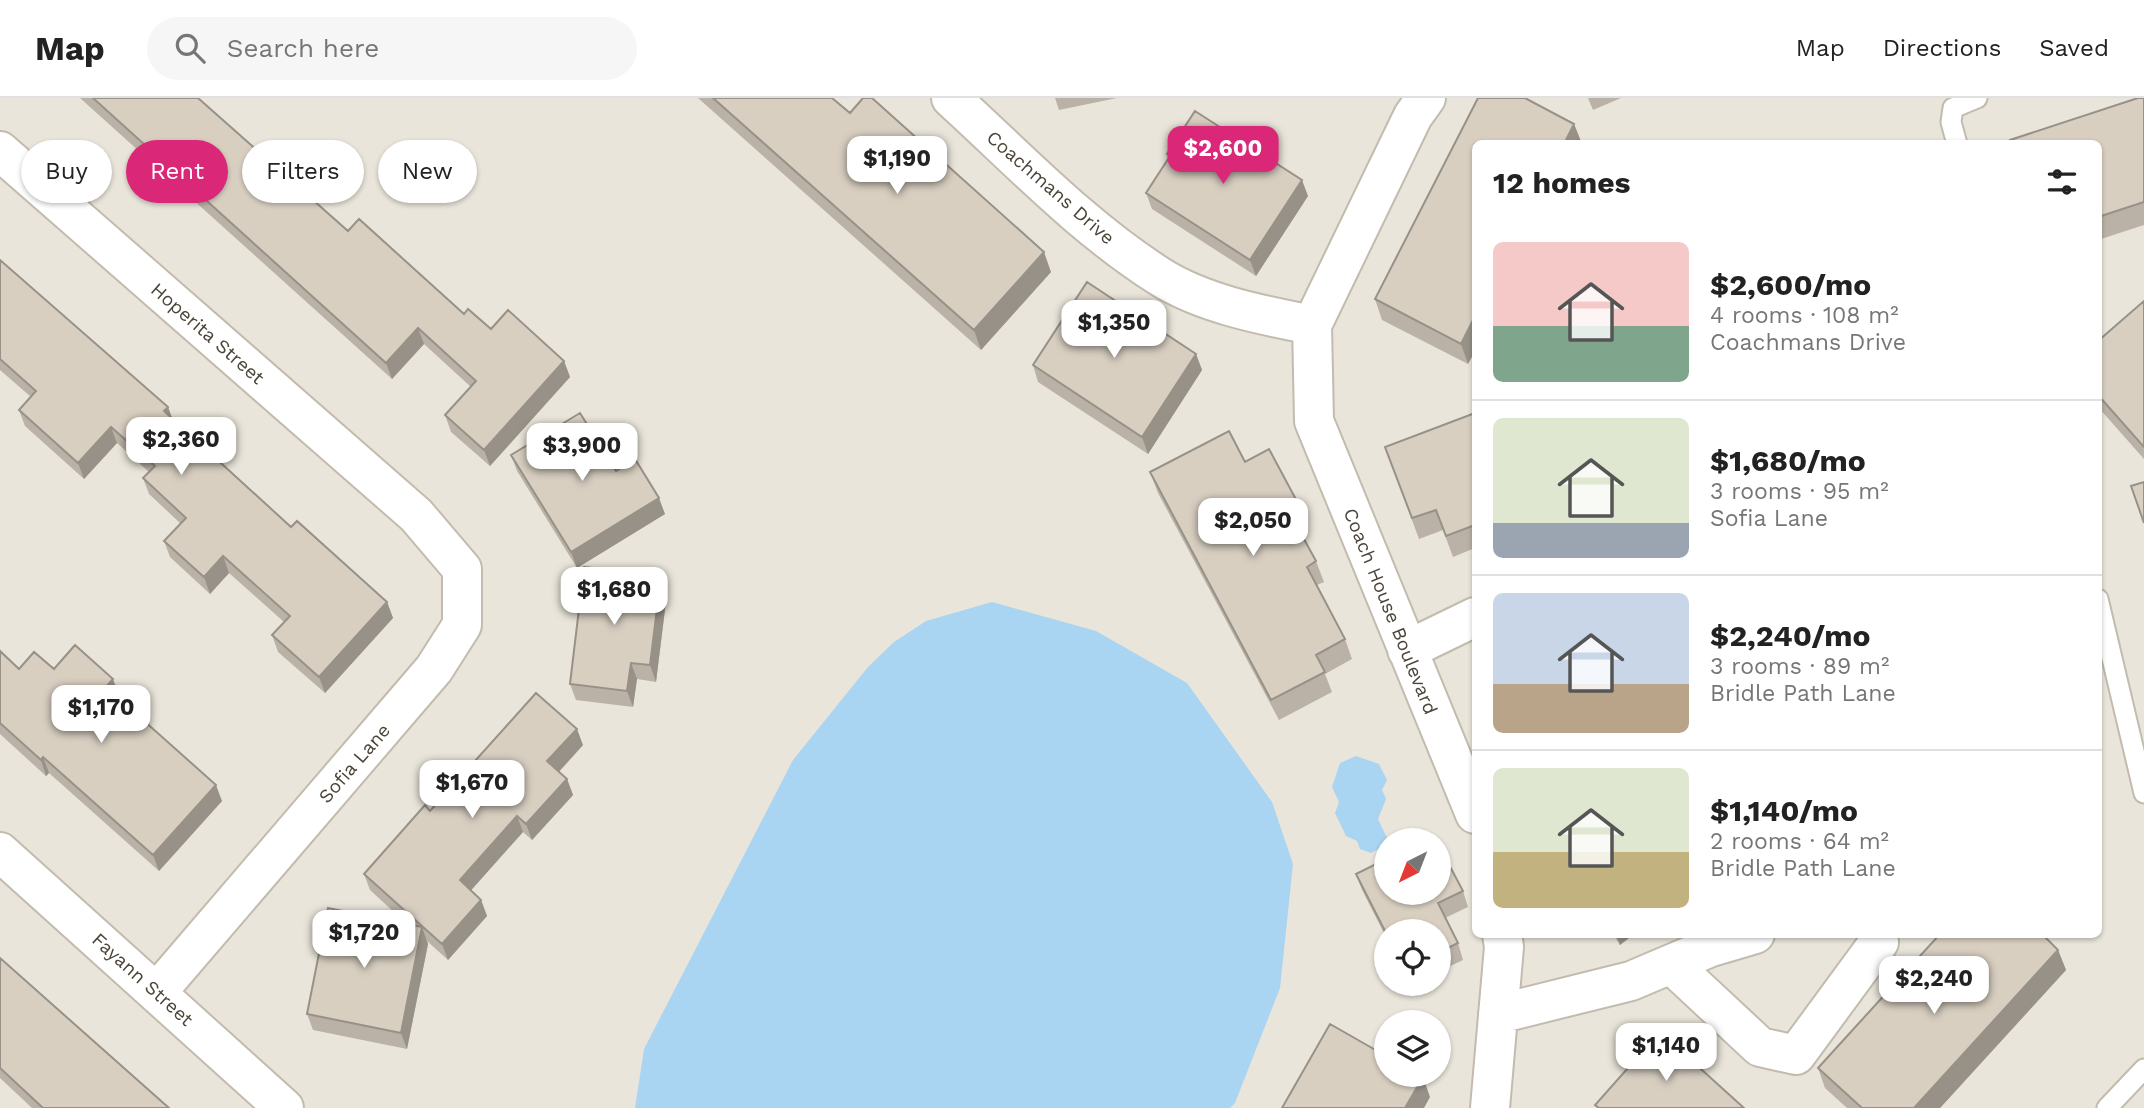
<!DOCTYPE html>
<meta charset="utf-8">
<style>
body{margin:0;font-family:"Work Sans",sans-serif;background:#f6f6f6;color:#222;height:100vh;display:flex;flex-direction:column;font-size:26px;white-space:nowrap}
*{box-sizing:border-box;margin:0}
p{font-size:23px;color:#767676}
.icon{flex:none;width:38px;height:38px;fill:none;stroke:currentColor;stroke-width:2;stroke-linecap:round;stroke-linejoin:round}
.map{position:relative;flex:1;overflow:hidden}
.side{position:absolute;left:1472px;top:42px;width:630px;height:798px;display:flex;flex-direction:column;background:#fff;border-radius:10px;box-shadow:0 2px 5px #0004}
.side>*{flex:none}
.top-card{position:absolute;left:21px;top:42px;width:665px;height:63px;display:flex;gap:14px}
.needle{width:46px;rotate:222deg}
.tools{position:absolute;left:1374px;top:730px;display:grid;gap:14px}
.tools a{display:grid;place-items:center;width:77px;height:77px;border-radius:50%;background:#fff;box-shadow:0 2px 5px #0004;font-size:35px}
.price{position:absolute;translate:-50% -60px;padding:0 16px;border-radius:14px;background:#fff;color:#222;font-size:23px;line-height:46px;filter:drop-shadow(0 2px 4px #0008)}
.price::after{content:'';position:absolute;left:50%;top:42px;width:21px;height:16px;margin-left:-10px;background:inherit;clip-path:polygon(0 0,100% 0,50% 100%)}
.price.selected{background:#db2777;color:#fff}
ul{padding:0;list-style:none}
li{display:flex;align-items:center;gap:21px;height:175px;padding:0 21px}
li+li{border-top:2px solid #e0e0e0}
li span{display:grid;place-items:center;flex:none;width:196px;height:140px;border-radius:10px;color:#555}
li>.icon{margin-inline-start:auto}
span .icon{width:84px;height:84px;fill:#fffc;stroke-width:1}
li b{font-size:30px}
h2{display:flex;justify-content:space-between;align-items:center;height:84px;padding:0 21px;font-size:30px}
.chip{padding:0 24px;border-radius:32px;background:#fff;box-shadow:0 2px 5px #0004;font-size:24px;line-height:63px}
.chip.selected{background:#db2777;color:#fff}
header{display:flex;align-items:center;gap:42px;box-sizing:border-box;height:98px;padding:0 35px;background:#fff;border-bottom:2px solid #e0e0e0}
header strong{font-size:33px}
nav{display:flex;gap:38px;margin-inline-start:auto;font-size:24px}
.search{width:490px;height:63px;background:#f6f6f6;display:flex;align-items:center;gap:18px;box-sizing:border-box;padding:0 24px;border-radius:38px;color:#767676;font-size:26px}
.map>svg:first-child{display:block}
</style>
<header>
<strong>Map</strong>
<div class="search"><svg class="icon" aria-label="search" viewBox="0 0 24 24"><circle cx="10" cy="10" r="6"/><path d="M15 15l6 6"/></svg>Search here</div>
<nav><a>Map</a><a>Directions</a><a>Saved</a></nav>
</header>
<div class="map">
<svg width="2144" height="1010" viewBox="0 0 2144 1010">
<rect width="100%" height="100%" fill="#f6f3ec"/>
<path fill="#eae5da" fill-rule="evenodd" d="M0,0H2144V1010H0ZM1475,46H2098V836H1475ZM1386,742H1438V794H1386ZM1386,833H1438V886H1386ZM1386,924H1438V976H1386Z"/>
<path fill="#a9d4f2" d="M992,504L1096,533L1187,585L1272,704L1293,766L1280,890L1235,1005L1230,1010H635L644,951L793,662L868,569L894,544L926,523Z
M1356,658L1379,666L1387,682L1382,692L1386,701L1378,721L1388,742L1386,747L1371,755L1360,751L1357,743L1346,738L1335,715L1339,704L1332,689L1340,665Z"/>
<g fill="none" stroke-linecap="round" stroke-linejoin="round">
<g stroke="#c2bbae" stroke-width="23">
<path id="service" d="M1957,46L1951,24L1953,10L1977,0
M2098,501L2144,695
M2107,1010L2144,971"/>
</g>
<g stroke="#c2bbae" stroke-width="42">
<path id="minor" d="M951,0C1018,61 1082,129 1159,178C1203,206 1262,217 1312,227
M1426,0L1413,18L1312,227L1314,323L1475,716
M0,53L416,417L462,471V527L434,571L157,894
M1407,552L1475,519
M0,754L284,1010
M1671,866L1760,949L1796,957L1879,844L1877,836
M1498,916L1631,883L1711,849L1755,836
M1490,1010L1504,849L1502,836"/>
</g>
<use href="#service" stroke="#fff" stroke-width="19"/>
<use href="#minor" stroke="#fff" stroke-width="38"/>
</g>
<path fill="#bab2a6" d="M80,0H198L348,133L464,216L491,231L564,263L570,279L490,368L451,334L445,317L471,289L424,246L392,281Z
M698,0H832L1051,174L981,252Z
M1055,0H1117L1059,12Z
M1478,0H1525L1574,26L1582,46H1475V253L1468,266L1382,222L1375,201Z
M1588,0H1621L1593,12Z
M2144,0V127L2098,142V46Z
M1167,56L1308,98L1256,178L1152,111L1146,95L1168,61Z
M0,162L168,309L172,320L291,429L387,504L393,520L325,595L278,554L272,537L284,524L229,475L210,496L170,459L164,443L180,425L149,396L143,380L149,374L117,345L84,381L25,328L19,312L31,299L0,272Z
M2144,203V361L2098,309V243Z
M1196,256L1202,272L1148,356L1038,284L1033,267Z
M1475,315V450L1453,459L1443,432L1419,441L1385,349Z
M511,357L616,373L665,416L577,470L517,373Z
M1245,364L1300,409L1307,429L1300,433L1316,463L1324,484L1317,487L1345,541L1352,561L1325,576L1332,594L1279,622L1158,395L1150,374Z
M661,478L667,495L656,584L637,581L633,609L576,602L570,586Z
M0,553L19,571H54L119,598L118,599L222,703L159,773L49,675L46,678L0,636Z
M583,647L559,674L567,681L573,697L532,742L523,734L471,792L481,802L487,818L448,862L427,843L428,846L407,951L313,932L307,916L408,827L370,792L364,776L430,713Z
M1356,776L1463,793L1468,809L1445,820L1458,845L1463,862L1438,874V833H1386V839L1362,792Z
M1613,836H1634L1620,847Z
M2058,852L2066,872L1940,1010H1847L1825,990L1818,970Z
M0,860L169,1010H32L0,980Z"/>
<path fill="#979187" d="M1574,26L1582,46H1564Z
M1302,82L1308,98L1256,178L1250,162Z
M1044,154L1051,174L981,252L974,232Z
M1475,218V253L1468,266L1461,246Z
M418,230L424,246L392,281L386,265Z
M1196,256L1202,272L1148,356L1142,339Z
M564,263L570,279L490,368L484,352Z
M168,309L174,326L164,313Z
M111,329L117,345L84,381L78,365Z
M659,400L665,416L577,470L571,454Z
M223,458L229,475L210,496L204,479Z
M661,478L667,495L656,584L650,567Z
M387,504L393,520L325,595L319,579Z
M631,565L637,581L633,609L627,593Z
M113,581L119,598L112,605L106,589Z
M577,631L583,647L553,680L547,663Z
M43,659L49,675L46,678L41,662Z
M567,681L573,697L532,742L526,726Z
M216,687L222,703L159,773L153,757Z
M517,718L523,734L466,798L460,782Z
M481,802L487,818L448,862L442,846Z
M422,829L428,846L407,951L401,935Z
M1616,836H1634L1620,847Z
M2058,852L2066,872L1940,1010H1914Z
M1423,979L1430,999L1424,1010H1405Z"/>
<path fill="#d8cfc1" stroke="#979187" stroke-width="2" d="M93,0H198L348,133L359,121L464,216L468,211L491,231L508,212L564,263L484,352L445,317L476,283L418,230L386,265Z
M713,0H832L850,15L863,0H872L1044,154L974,232Z
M1478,0H1525L1574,26L1564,46H1475V218L1461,246L1375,201Z
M2138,0H2144V104L2098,119V46H2011L2010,42Z
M1195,13L1302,82L1250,162L1146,95L1170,58L1167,56Z
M0,162L168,309L164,313L291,429L297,423L387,504L319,579L272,537L290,518L223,458L204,479L164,443L186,420L143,380L155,368L111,329L78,365L19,312L36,293L0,261Z
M1087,184L1196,256L1142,339L1033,267Z
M2144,203V349L2098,297V243Z
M580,315L616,373L635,361L659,400L571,454L511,357Z
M1475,315V427L1446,438L1436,412L1412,420L1385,349Z
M1229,333L1245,364L1269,351L1300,409L1289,414L1316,463L1307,469L1345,541L1316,557L1325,574L1271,602L1150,374Z
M2144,384V425L2131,388Z
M584,469L661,478L650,567L631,565L627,593L570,586Z
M75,547L113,581L106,589L216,687L153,757L43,659L41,662L0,625V553L19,571L34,554L54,571Z
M536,595L577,631L547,663L567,681L526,726L517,718L460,782L481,802L442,846L364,776L425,707L430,713Z
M1386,761V794H1438V764L1446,761L1463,793L1438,805L1458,845L1438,855V833H1386V835L1356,776Z
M328,810L422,829L401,935L307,916Z
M1940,836H2042L2058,852L1914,1010H1862L1818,970Z
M0,860L169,1010H43L0,970Z
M1330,926L1386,958V976H1418L1423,979L1405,1010H1282Z
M1660,934L1744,1010H1599L1595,1007Z"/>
<g text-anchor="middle" stroke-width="5" stroke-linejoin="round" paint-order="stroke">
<g font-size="19" fill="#4b4439" stroke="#fff">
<text transform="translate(1051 89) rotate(41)" y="7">Coachmans Drive</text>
<text transform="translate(208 235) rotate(41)" y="7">Hoperita Street</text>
<text transform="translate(1391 513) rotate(68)" y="7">Coach House Boulevard</text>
<text transform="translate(354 665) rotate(-49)" y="7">Sofia Lane</text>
<text transform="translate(143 881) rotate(42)" y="7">Fayann Street</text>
</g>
</g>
</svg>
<div class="tools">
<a><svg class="needle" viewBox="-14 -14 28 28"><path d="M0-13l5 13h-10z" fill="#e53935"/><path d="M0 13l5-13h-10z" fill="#767676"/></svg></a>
<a><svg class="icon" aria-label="locate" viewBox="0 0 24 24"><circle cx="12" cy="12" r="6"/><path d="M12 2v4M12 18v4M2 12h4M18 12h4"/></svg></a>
<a><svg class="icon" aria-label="layers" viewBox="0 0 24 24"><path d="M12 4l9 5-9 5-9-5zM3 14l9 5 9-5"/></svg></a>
</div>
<b class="price selected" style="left:1223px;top:88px">$2,600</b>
<b class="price" style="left:897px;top:98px">$1,190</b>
<b class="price" style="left:1114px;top:262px">$1,350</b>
<b class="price" style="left:181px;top:379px">$2,360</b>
<b class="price" style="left:582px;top:385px">$3,900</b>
<b class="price" style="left:1253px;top:460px">$2,050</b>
<b class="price" style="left:614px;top:529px">$1,680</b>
<b class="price" style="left:101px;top:647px">$1,170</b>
<b class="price" style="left:472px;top:722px">$1,670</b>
<b class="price" style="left:364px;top:872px">$1,720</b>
<b class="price" style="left:1934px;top:918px">$2,240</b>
<b class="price" style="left:1666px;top:985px">$1,140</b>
<div class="top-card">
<a class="chip">Buy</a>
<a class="chip selected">Rent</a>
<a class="chip">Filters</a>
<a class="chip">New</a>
</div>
<section class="side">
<h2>12 homes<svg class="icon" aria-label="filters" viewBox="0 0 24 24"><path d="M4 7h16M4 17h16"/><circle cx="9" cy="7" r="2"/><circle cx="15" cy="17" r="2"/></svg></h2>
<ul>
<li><span style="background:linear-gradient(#f6c9c9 60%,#7fa58c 0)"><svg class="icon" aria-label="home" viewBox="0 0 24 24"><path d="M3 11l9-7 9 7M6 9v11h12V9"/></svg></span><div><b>$2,600/mo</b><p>4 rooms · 108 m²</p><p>Coachmans Drive</p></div></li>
<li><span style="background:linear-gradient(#dfe7d0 75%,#9aa5b1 0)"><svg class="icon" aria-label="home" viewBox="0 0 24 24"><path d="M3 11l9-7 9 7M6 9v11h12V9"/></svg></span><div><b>$1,680/mo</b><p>3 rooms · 95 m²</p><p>Sofia Lane</p></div></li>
<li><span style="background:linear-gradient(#c9d6e8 65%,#b9a48a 0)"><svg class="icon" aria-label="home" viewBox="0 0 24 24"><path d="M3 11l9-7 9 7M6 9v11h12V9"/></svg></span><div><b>$2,240/mo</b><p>3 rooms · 89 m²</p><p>Bridle Path Lane</p></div></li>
<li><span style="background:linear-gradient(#dfe7d0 60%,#c2b280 0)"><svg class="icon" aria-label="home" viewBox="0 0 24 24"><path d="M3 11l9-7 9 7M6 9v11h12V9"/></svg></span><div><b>$1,140/mo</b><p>2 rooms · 64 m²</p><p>Bridle Path Lane</p></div></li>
</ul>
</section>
</div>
